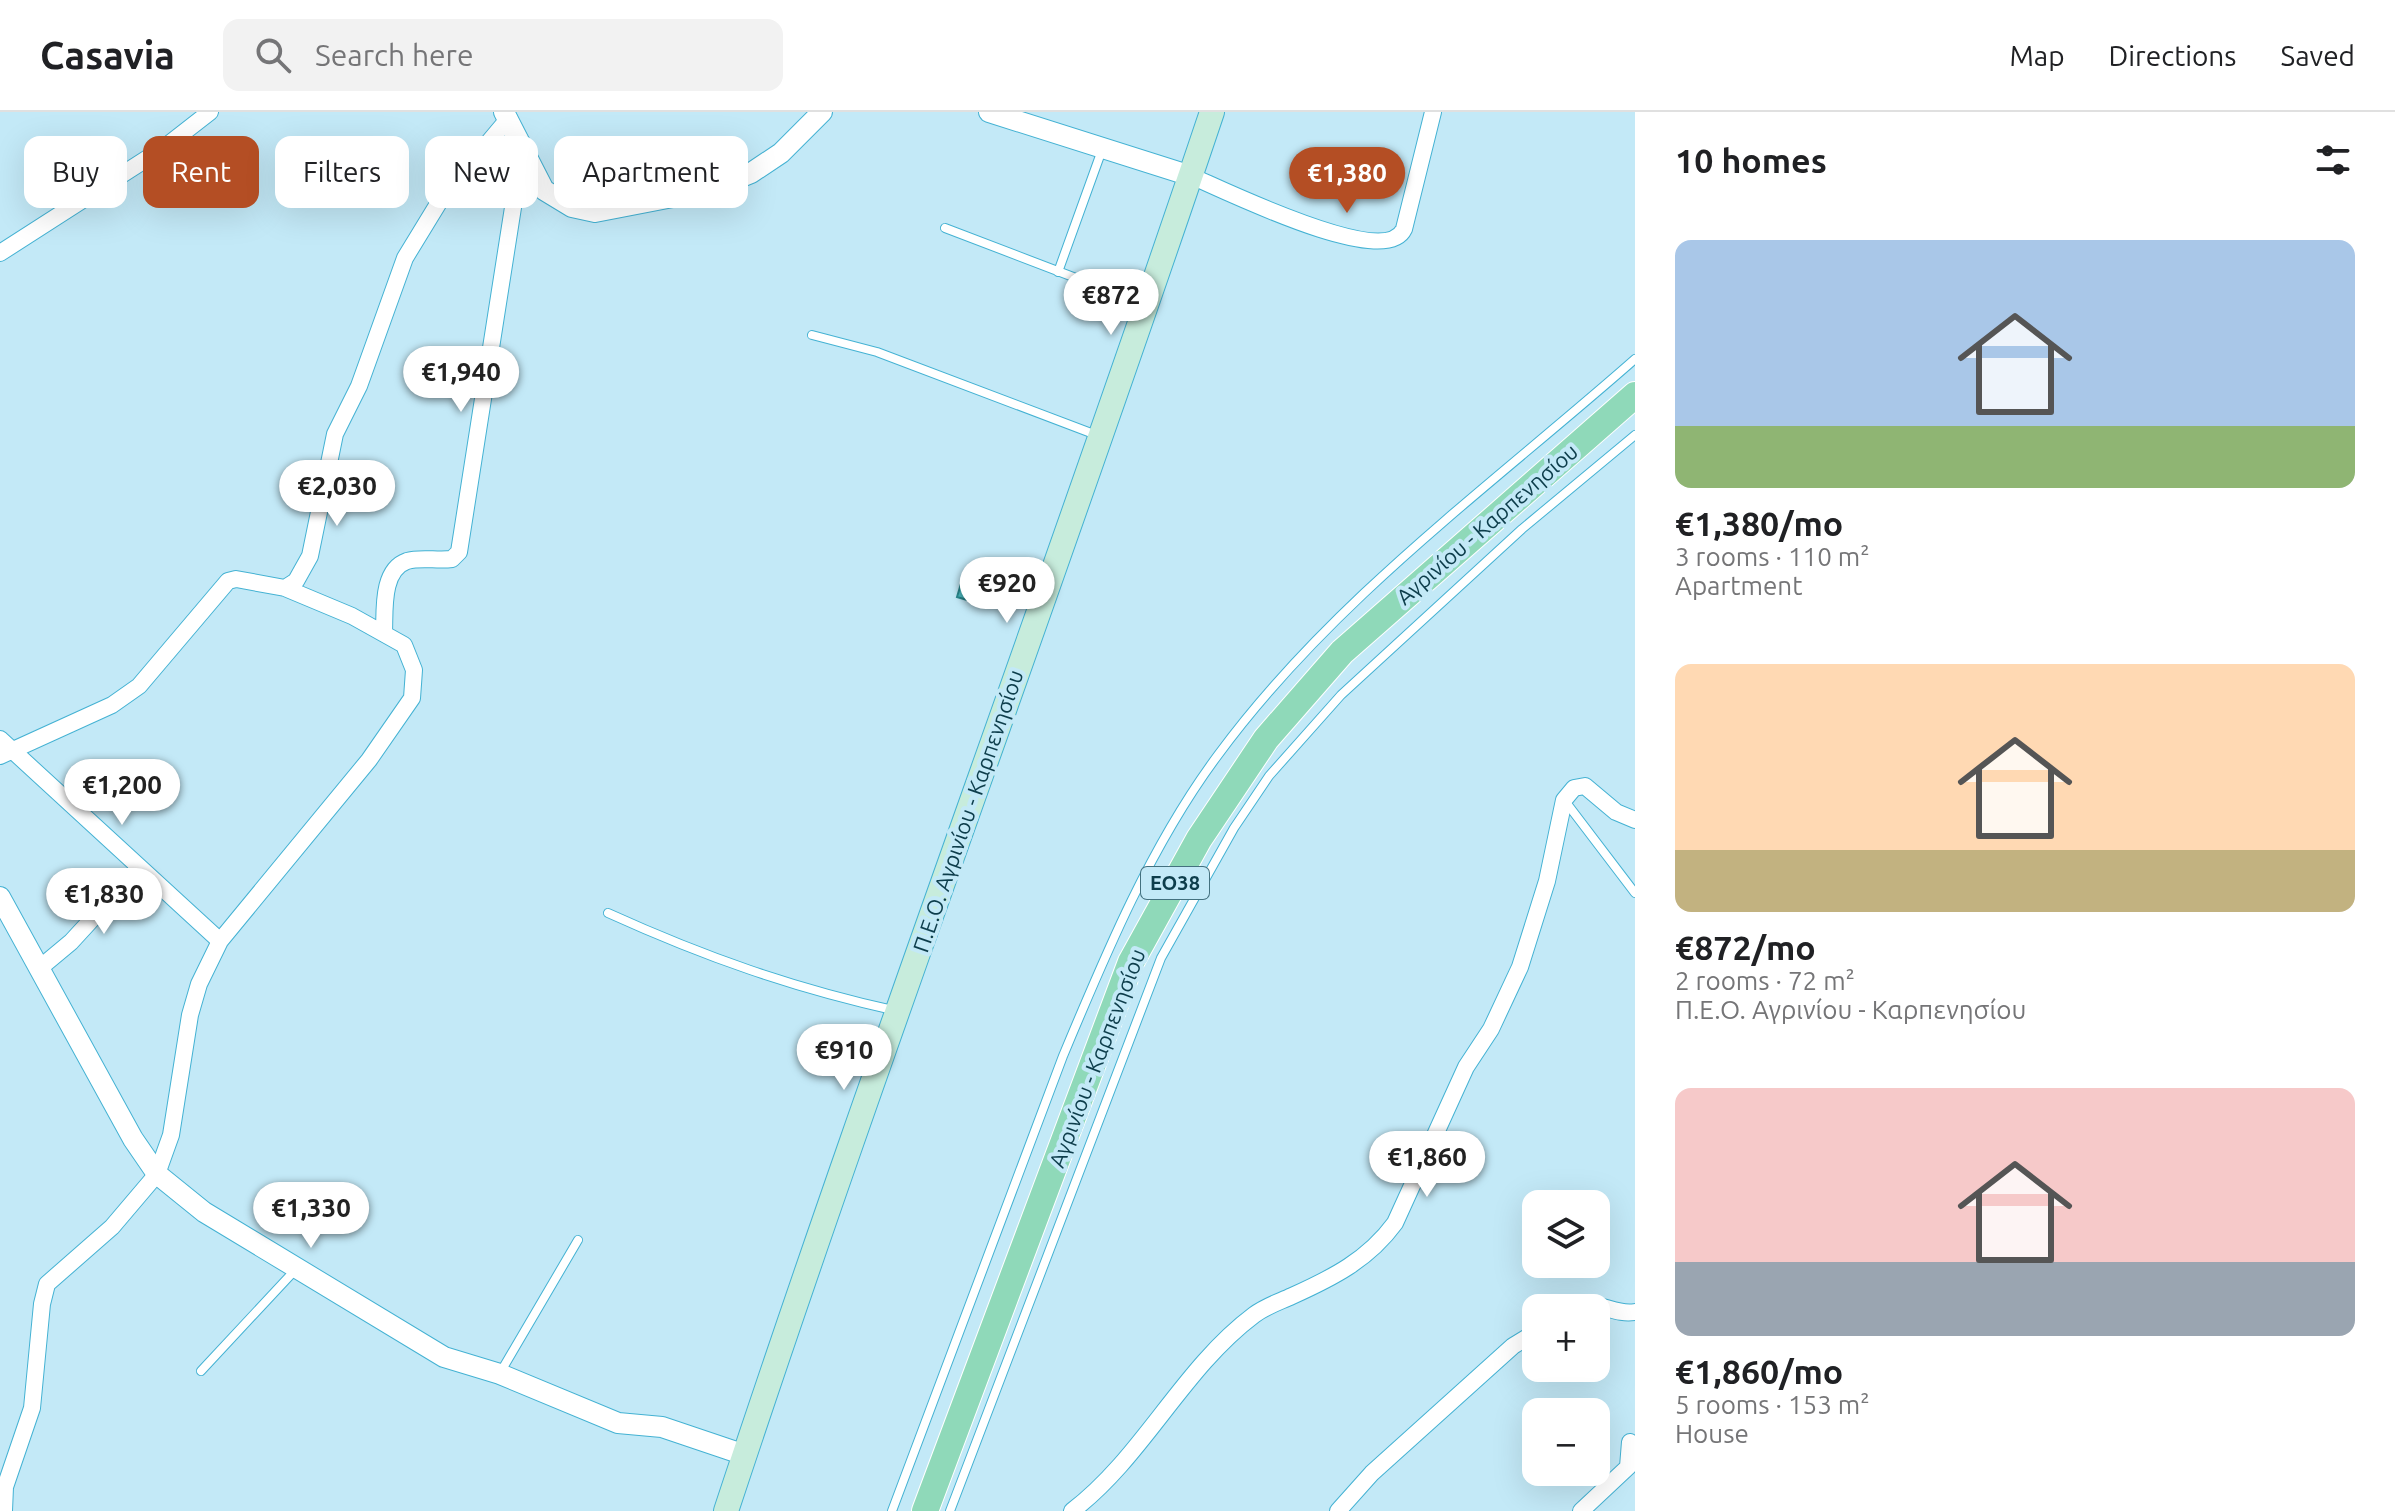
<!DOCTYPE html>
<meta charset="utf-8">
<style>
body{margin:0;font-family:Ubuntu,sans-serif;background:#f2f2f2;color:#202124;height:100vh;display:flex;flex-direction:column;font-size:30px;white-space:nowrap}
*{box-sizing:border-box;margin:0}
p{font-size:26px;color:#757577}
.icon{flex:none;width:44px;height:44px;fill:none;stroke:currentColor;stroke-width:2;stroke-linecap:round;stroke-linejoin:round}
.map{position:relative;flex:1;overflow:hidden}
.details{display:flex;flex-direction:column;background:#fff;width:760px}
.details>*{flex:none}
.guide{position:absolute;left:24px;top:24px;width:760px;height:72px;display:flex;gap:16px}
.fabs{position:absolute;left:1522px;top:1078px;display:grid;gap:16px}
.fabs a{display:grid;place-items:center;width:88px;height:88px;border-radius:16px;background:#fff;box-shadow:0 8px 32px #0002;font-size:40px}
.price{position:absolute;translate:-50% -68px;padding:0 18px;border-radius:28px;background:#fff;color:#222;font-size:26px;line-height:52px;filter:drop-shadow(0 2px 4px #0008)}
.price::after{content:'';position:absolute;left:50%;top:48px;width:24px;height:18px;margin-left:-12px;background:inherit;clip-path:polygon(0 0,100% 0,50% 100%)}
.price.on{background:#b44e24;color:#fff}
ul{padding:0;list-style:none}
li{display:grid;align-content:center;gap:16px;height:424px;padding:0 40px}
li span{display:grid;place-items:center;height:248px;border-radius:16px;color:#555}
li>.icon{margin-inline-start:auto}
span .icon{width:144px;height:144px;fill:#fffc;stroke-width:1}
li b{font-size:34px}
h2{display:flex;justify-content:space-between;align-items:center;height:96px;padding:0 40px;font-size:34px}
.tag{padding:0 28px;border-radius:16px;background:#fff;box-shadow:0 8px 32px #0002;font-size:28px;line-height:72px}
.tag.on{background:#b44e24;color:#fff}
header{display:flex;align-items:center;gap:48px;box-sizing:border-box;height:112px;padding:0 40px;background:#fff;border-bottom:2px solid #e0e0e0}
header strong{font-size:38px}
nav{display:flex;gap:44px;margin-inline-start:auto;font-size:28px}
.search{width:560px;height:72px;background:#f2f2f2;display:flex;align-items:center;gap:20px;box-sizing:border-box;padding:0 28px;border-radius:16px;color:#757577;font-size:30px}
main{display:flex;flex:1;min-height:0}
.map>svg:first-child{display:block}
</style>
<header>
<strong>Casavia</strong>
<div class="search"><svg class="icon" aria-label="search" viewBox="0 0 24 24"><circle cx="10" cy="10" r="6"/><path d="M15 15l6 6"/></svg>Search here</div>
<nav><a>Map</a><a>Directions</a><a>Saved</a></nav>
</header>
<main>
<div class="map">
<svg width="1635" height="1399" viewBox="0 0 1635 1399">
<rect width="100%" height="100%" fill="#c3e9f7"/>
<path fill="#4ec5cc" stroke="#2a8b91" stroke-width="2" d="M963,465L997,475L991,495L957,485Z"/>
<g fill="none" stroke-linecap="round" stroke-linejoin="round">
<g stroke="#44b2d3" stroke-width="10">
<path id="service" d="M945,116L1144,192
M1058,160L1102,38
M812,223L877,240L1099,324
M1565,689L1635,781
M608,801C705,845 793,876 897,899
M201,1259L297,1156
M500,1261L578,1128
M892,1399L1063,944C1106,841 1151,733 1218,643C1332,488 1492,373 1635,247
M950,1399L1161,846L1234,716L1269,664L1341,583L1522,417L1635,323"/>
</g>
<g stroke="#44b2d3" stroke-width="18">
<path id="minor" d="M1191,64C1224,78 1385,158 1404,117L1433,0
M0,141L165,35L210,0
M384,520C385,499 381,458 407,449C420,445 438,449 452,447L459,440L522,38
M0,627L220,829
M0,644L112,593L139,574L228,469L236,467L285,476L296,469L310,444L335,322L359,274L405,146L441,87L509,6
M41,855L71,830L138,757
M1575,1196C1598,1186 1613,1204 1635,1200
M4,1399L5,1375L32,1296L42,1192L47,1172L112,1115L157,1062L171,1023L190,903L199,872L220,829L369,648L412,586L414,558L404,533L352,504L285,476
M1072,1399C1143,1345 1182,1257 1254,1203C1266,1194 1279,1190 1292,1184C1332,1166 1368,1148 1395,1111L1466,955L1491,917L1520,855L1547,769L1564,688L1574,676L1585,674L1616,700L1635,708
M1338,1399L1372,1361L1513,1234L1536,1220
M1581,1399L1628,1355L1630,1330"/>
</g>
<g stroke="#44b2d3" stroke-width="22">
<path id="tertiary" d="M504,0L544,78L572,95L595,100L709,78L751,61L781,41L822,0
M989,0L1191,64
M0,785L133,1027L157,1062L204,1100L444,1245L500,1262L618,1311L662,1315L745,1343"/>
</g>
<g stroke="#44b2d3" stroke-width="26">
<path id="secondary" d="M726,1399C881,930 1055,468 1212,0"/>
</g>
<g stroke="#fff" stroke-width="28">
<path id="primary" d="M925,1399L1131,850L1199,727L1266,627L1342,540L1635,283"/>
</g>
<use href="#service" stroke="#fff" stroke-width="8"/>
<use href="#minor" stroke="#fff" stroke-width="16"/>
<use href="#tertiary" stroke="#fff" stroke-width="20"/>
<use href="#secondary" stroke="#c7ecdc" stroke-width="24"/>
<use href="#primary" stroke="#8fd9b9" stroke-width="26"/>
</g>
<g text-anchor="middle" stroke-width="8" stroke-linejoin="round" paint-order="stroke">
<rect fill="#c3e9f7" stroke="#44717f" stroke-width="2" x="1141" y="755" width="68" height="32" rx="6"/>
<g font-size="20" font-weight="bold" fill="#0d3d4b">
<text x="1175" y="778">ΕΟ38</text>
</g>
<g font-size="22" fill="#0d3d4b" stroke="#c3e9f7">
<text transform="translate(1487 412) rotate(-41)" y="8">Αγρινίου - Καρπενησίου</text>
<text transform="translate(968 699) rotate(-71)" y="8">Π.Ε.Ο. Αγρινίου - Καρπενησίου</text>
<text transform="translate(1097 946) rotate(-69)" y="8">Αγρινίου - Καρπενησίου</text>
</g>
</g>
</svg>
<div class="fabs">
<a><svg class="icon" aria-label="layers" viewBox="0 0 24 24"><path d="M12 4l9 5-9 5-9-5zM3 14l9 5 9-5"/></svg></a>
<a>+</a>
<a>−</a>
</div>
<b class="price on" style="left:1347px;top:103px">€1,380</b>
<b class="price" style="left:1111px;top:225px">€872</b>
<b class="price" style="left:461px;top:302px">€1,940</b>
<b class="price" style="left:337px;top:416px">€2,030</b>
<b class="price" style="left:1007px;top:513px">€920</b>
<b class="price" style="left:122px;top:715px">€1,200</b>
<b class="price" style="left:104px;top:824px">€1,830</b>
<b class="price" style="left:844px;top:980px">€910</b>
<b class="price" style="left:1427px;top:1087px">€1,860</b>
<b class="price" style="left:311px;top:1138px">€1,330</b>
<div class="guide">
<a class="tag">Buy</a>
<a class="tag on">Rent</a>
<a class="tag">Filters</a>
<a class="tag">New</a>
<a class="tag">Apartment</a>
</div>
</div>
<section class="details">
<h2>10 homes<svg class="icon" aria-label="filters" viewBox="0 0 24 24"><path d="M4 7h16M4 17h16"/><circle cx="9" cy="7" r="2"/><circle cx="15" cy="17" r="2"/></svg></h2>
<ul>
<li><span style="background:linear-gradient(#a9c7e8 75%,#8fb573 0)"><svg class="icon" aria-label="home" viewBox="0 0 24 24"><path d="M3 11l9-7 9 7M6 9v11h12V9"/></svg></span><div><b>€1,380/mo</b><p>3 rooms · 110 m²</p><p>Apartment</p></div></li>
<li><span style="background:linear-gradient(#ffd9b3 75%,#c2b280 0)"><svg class="icon" aria-label="home" viewBox="0 0 24 24"><path d="M3 11l9-7 9 7M6 9v11h12V9"/></svg></span><div><b>€872/mo</b><p>2 rooms · 72 m²</p><p>Π.Ε.Ο. Αγρινίου - Καρπενησίου</p></div></li>
<li><span style="background:linear-gradient(#f6c9c9 70%,#9aa5b1 0)"><svg class="icon" aria-label="home" viewBox="0 0 24 24"><path d="M3 11l9-7 9 7M6 9v11h12V9"/></svg></span><div><b>€1,860/mo</b><p>5 rooms · 153 m²</p><p>House</p></div></li>
</ul>
</section>
</main>
